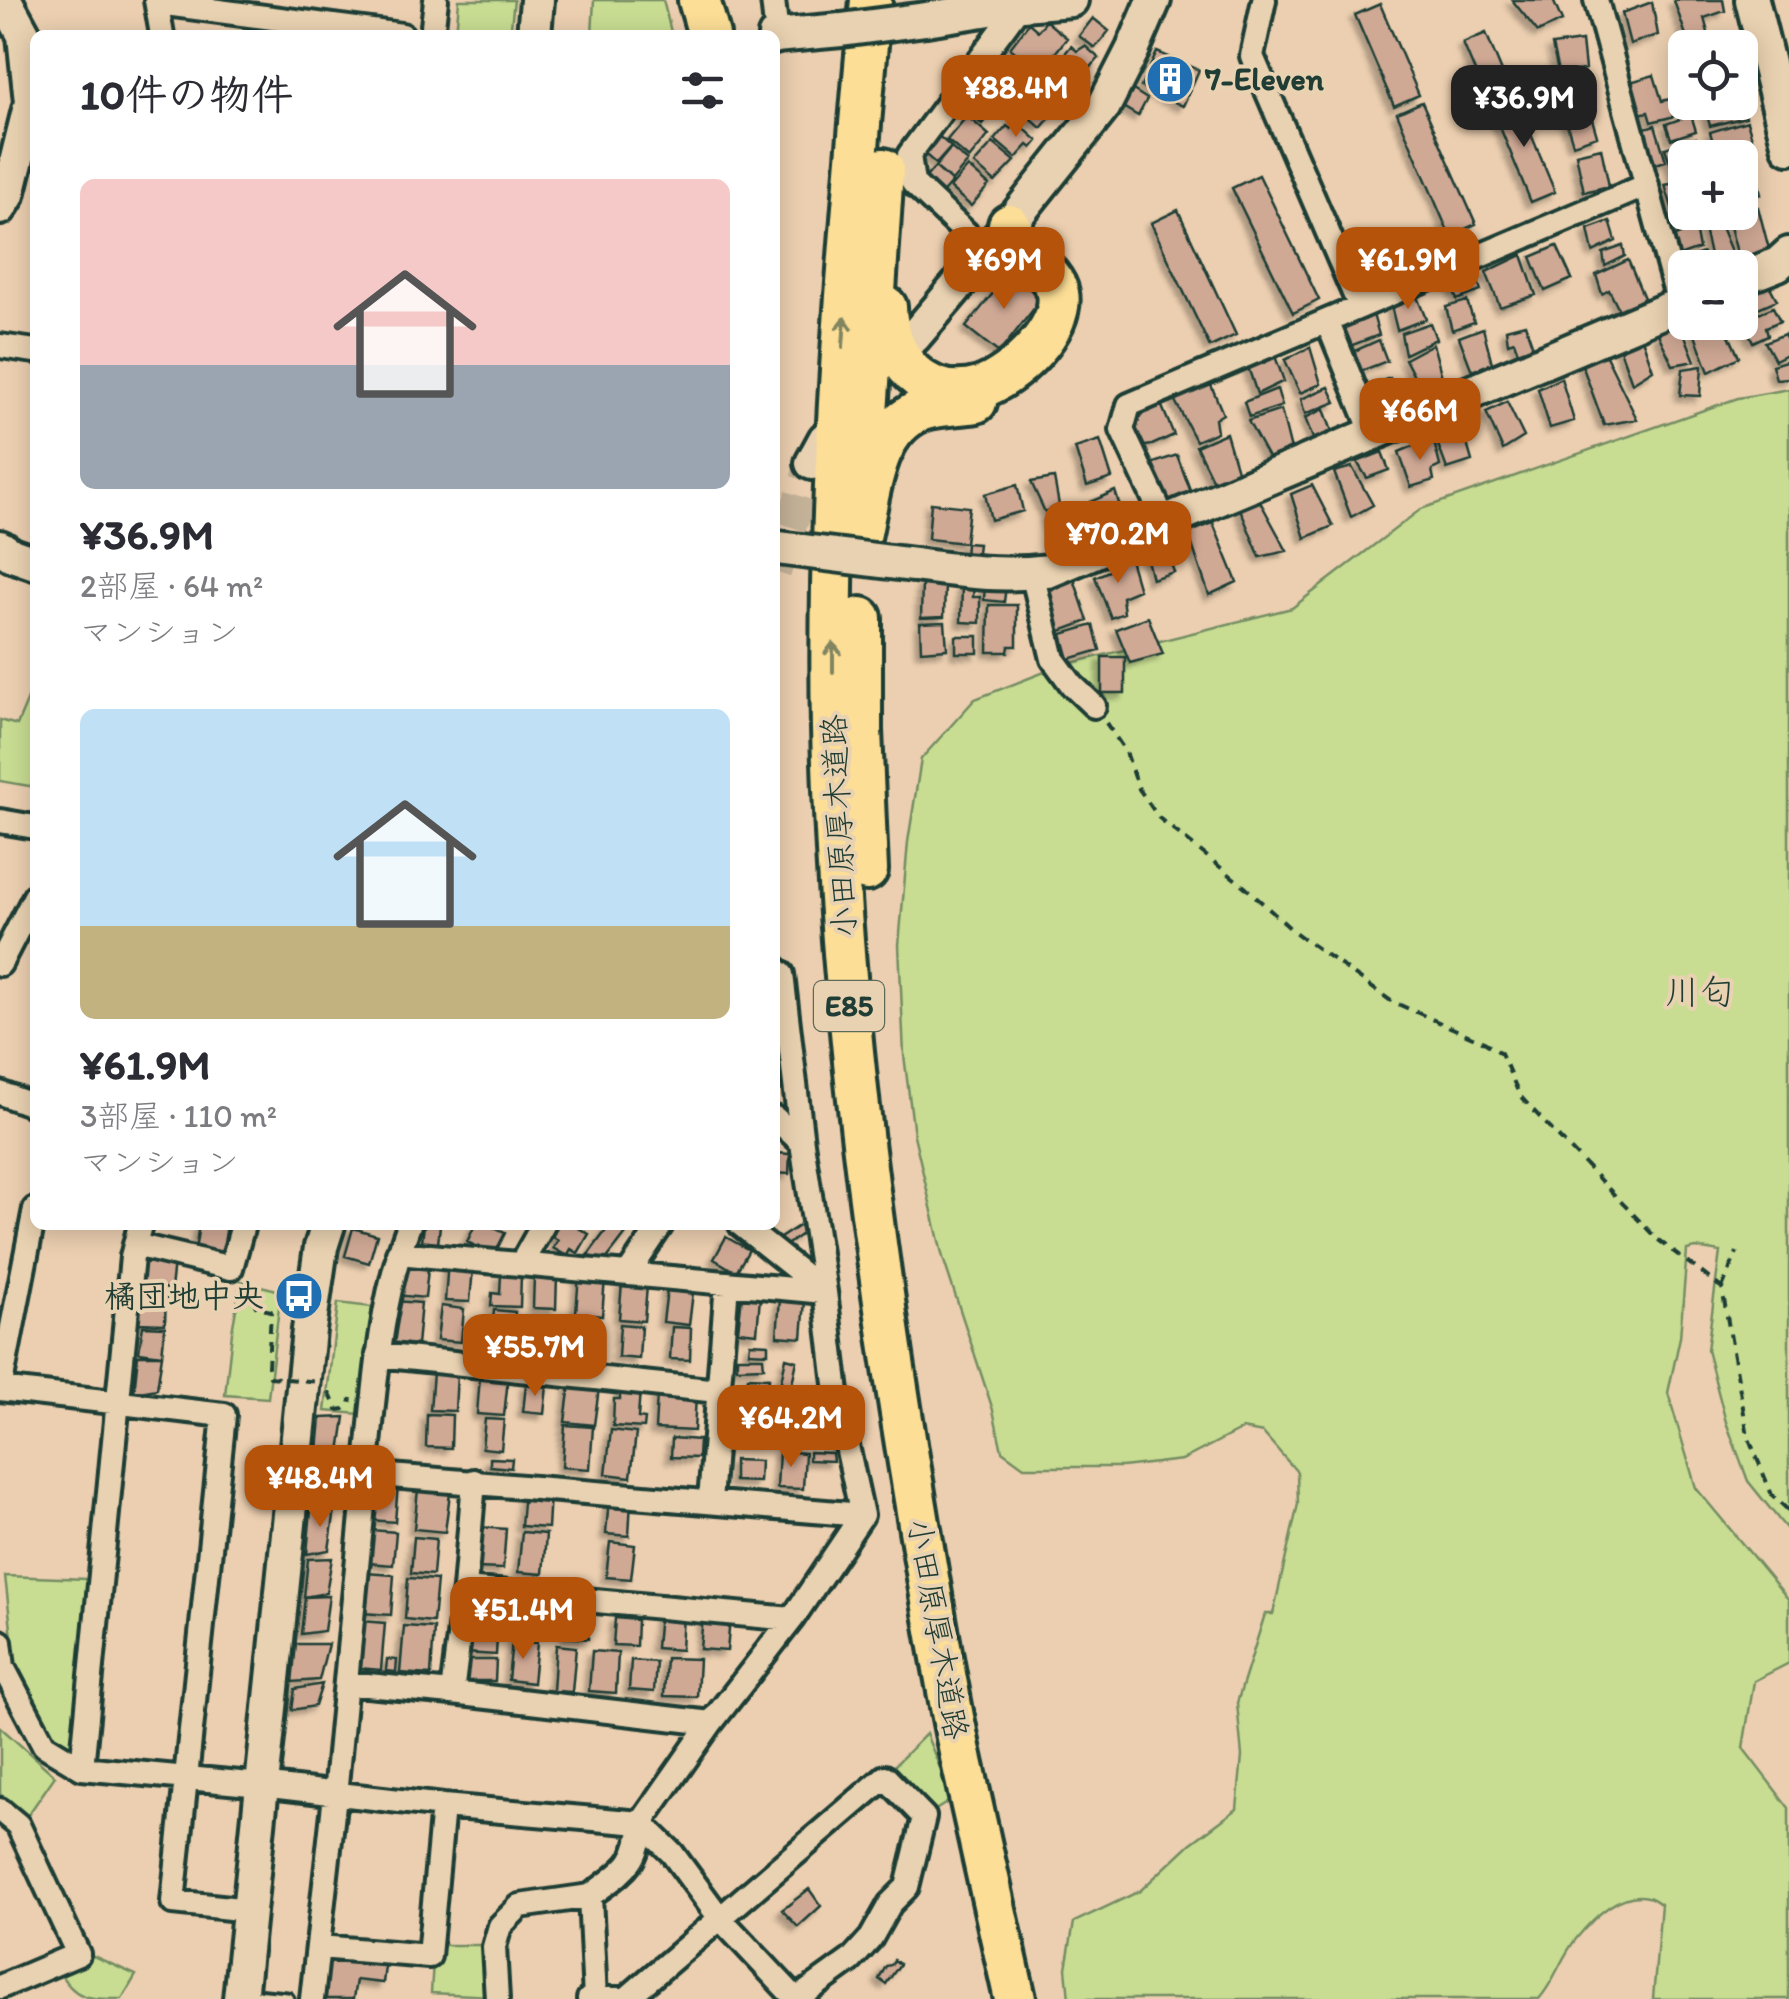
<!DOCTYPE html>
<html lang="ja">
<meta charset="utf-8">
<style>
body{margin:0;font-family:Itim,"Klee One",sans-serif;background:#f7f7f7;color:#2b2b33;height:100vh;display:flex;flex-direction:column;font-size:38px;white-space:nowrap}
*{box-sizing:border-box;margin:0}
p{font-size:32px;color:#7c7c81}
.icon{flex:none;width:55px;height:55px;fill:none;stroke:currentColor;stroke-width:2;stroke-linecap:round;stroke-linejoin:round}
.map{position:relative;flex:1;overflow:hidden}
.panel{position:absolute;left:30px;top:30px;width:750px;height:1200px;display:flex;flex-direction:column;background:#fff;border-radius:15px;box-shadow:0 5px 25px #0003}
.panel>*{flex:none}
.controls{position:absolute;left:1668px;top:30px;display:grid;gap:20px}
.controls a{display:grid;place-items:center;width:90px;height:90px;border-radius:15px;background:#fff;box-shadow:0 5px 25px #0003;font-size:50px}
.price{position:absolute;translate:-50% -85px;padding:0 22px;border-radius:20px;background:#b45309;color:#fff;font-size:32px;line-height:65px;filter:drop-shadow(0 2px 5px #0008)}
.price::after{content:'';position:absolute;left:50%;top:60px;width:30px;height:22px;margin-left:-15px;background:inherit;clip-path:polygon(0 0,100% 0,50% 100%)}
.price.on{background:#222;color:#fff}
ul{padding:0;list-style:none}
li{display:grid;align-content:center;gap:20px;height:530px;padding:0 50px}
li span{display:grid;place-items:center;height:310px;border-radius:15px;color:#555}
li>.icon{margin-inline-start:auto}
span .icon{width:180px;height:180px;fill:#fffc;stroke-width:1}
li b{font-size:42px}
h2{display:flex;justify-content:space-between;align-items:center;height:120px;padding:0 50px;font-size:42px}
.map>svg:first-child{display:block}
</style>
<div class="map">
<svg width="1789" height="1999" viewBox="0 0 1789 1999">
<defs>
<filter id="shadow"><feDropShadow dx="-5" dy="5" stdDeviation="2.5" flood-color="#0004"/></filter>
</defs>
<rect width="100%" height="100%" fill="#eccfb0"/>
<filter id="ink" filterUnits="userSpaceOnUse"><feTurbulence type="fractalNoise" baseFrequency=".01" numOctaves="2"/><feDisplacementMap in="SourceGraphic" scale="20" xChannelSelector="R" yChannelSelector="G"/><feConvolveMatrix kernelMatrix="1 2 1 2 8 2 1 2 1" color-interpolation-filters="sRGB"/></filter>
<g filter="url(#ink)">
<path fill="#c8dd92" stroke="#748d63" stroke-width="2.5" d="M459,0H514L510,35L456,34Z
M594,0H663L671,32L668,35H592Z
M1789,389V1532L1748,1481L1726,1422L1707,1350L1720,1252L1696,1248L1687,1250L1680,1337L1668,1393L1696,1488L1789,1600V1663L1754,1681L1743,1748L1789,1808V1999H1653L1661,1904C1657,1902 1653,1898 1648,1897C1619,1890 1592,1919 1576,1939C1561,1957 1555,1981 1539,1999H1069L1066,1968L1074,1922L1140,1891L1190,1844L1237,1809L1242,1756L1237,1703L1265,1614H1273L1298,1504L1297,1472L1263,1433L1242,1429L1182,1460L1122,1467H1024L1002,1451L993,1410L943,1258L914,1135L904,1055L899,945L908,842L921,759L975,699L1060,666L1292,608L1421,509L1738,398Z
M35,682V787L0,781V720L17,725Z
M241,1281L281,1291L268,1398L225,1395L232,1332Z
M338,1303L372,1307L360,1414L325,1411Z
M5,1576L87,1579L72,1748L54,1737L15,1664Z
M0,1727L55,1776L26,1818L0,1794Z
M926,1734L953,1799L929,1814L888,1772Z
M434,1945H491L493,1996L431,1993Z
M91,1955L136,1975L122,1999C84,1999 76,1999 57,1969Z"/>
<path fill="#d0a995" stroke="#1f3d34" stroke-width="2.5" filter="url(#shadow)" d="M1512,0H1553L1562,21L1538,32Z
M1678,0H1723L1725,11L1704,18L1709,36L1689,44L1674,1Z
M1652,2L1658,35L1630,44L1622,13Z
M1380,4L1419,95L1394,106L1355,15Z
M1093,18L1109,31L1095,48L1079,36Z
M1046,21L1067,38L1040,72L1010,48L1029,23L1038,31Z
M1486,33L1512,96L1489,105L1463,43Z
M1582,41L1585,69L1559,76L1552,45Z
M1071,46L1077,51L1085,46L1099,58L1084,75L1062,57Z
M1157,52L1199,70L1183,106L1141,87Z
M996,61L1015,77L996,99L977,83Z
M1065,61L1084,78L1073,92L1053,75Z
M1049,74L1067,90L1055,104L1036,88Z
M1654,75L1662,101L1670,99L1675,116L1651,122L1648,112L1639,114L1630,82Z
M1589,88L1596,110L1590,112L1597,136L1573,144L1559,98Z
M1133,90L1147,99L1138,116L1123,107Z
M981,93L997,106L982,124L977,120L983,112L973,103Z
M1034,95L1054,113L1041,128L1021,110Z
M1516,98L1555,192L1531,202L1492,108Z
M1742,98L1746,117L1710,126L1705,107L1725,102H1740Z
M1422,102L1476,224L1450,236L1397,113Z
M1691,115L1696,131L1671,139L1666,124Z
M967,116L989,135L969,159L947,140Z
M1747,121L1754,145L1717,155L1710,132Z
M1017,122L1038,141L1032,148L1028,145L1016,158L995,140L1007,126L1011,129Z
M1655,125L1666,161L1645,167L1635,131Z
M933,131L951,147L936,164L918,148Z
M1696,138L1702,158H1685V174L1675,177L1665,148Z
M993,143L1015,161L995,182L974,164Z
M951,148L968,162L952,181L935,167Z
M1601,148L1609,186L1584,192L1576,154Z
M1752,154L1761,194L1740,200V158H1737Z
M935,167L952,182L938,198L921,183Z
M968,167L989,185L971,206L950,188Z
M1259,175L1319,300L1293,313L1232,188Z
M1685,181V212H1696L1676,220L1665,185Z
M1758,207L1770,253L1739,260L1727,215Z
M1178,210L1236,335L1210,347L1151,223Z
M1610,221L1616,241L1593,252L1588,229Z
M1719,222L1735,261L1720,268H1713L1703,225Z
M1695,228L1699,249L1676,257L1670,238Z
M1557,246L1572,279L1545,291L1531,257Z
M1623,246L1625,256L1605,266L1603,253Z
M1703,253L1707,268H1685V280L1680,282L1675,262Z
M1522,255L1536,295L1500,307L1486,272Z
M1628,260L1644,298L1620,312L1609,290L1602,294L1596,275Z
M1474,268L1481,291L1457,300L1450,280Z
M1010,272L1043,297L999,353L966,327Z
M1767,281L1777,300L1742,315L1740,289Z
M1416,294L1426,319L1397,330L1391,306Z
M1467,301L1474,322L1452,330L1446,307Z
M1773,307L1780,321L1766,327L1768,335L1753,342L1743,320Z
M1372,311L1379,335L1350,346L1341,328Z
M1709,322H1723L1739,357L1709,372L1693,330Z
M1430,323L1436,339L1405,354L1401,333Z
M1680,323L1695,361L1673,365L1658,334Z
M1525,324L1533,347L1518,352L1514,341L1508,343L1506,329Z
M1483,328L1492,363L1472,371L1459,337Z
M1640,333L1653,370L1632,383L1618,344Z
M1784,334L1789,343V353L1775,360L1765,342Z
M1379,340L1387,361L1361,371L1352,352Z
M1433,344L1445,388L1424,396L1405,359Z
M1310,347L1321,384L1300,393L1285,360Z
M1274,353L1284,381L1257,394L1247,364Z
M1605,354L1637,419L1604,425L1581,362Z
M1789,360V378L1776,379L1772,365Z
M1702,366L1700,396L1680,395L1683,369Z
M1390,378L1398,399L1375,409L1367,386Z
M1561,378L1574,421L1550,428L1538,389Z
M1211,385L1223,414L1215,419L1217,432L1196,441L1173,397Z
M1329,387L1336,402L1305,414L1301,399Z
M1277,389L1282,406L1249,417L1244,402Z
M1507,402L1524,437L1503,450L1486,412Z
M1161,404L1174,435L1152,445L1139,447L1126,415Z
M1324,409L1334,437L1316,446L1305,418Z
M1466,409L1469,422L1462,426L1472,461L1447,469L1434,434L1447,429L1444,419Z
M1281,410L1291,450L1270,461L1248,421Z
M1226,433L1238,474L1215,485L1196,446Z
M1100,440L1112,478L1087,486L1075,448Z
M1425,441L1426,446L1434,442L1440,466L1432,470L1434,480L1411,487L1399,452Z
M1382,452L1389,470L1367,478L1357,462Z
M1177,455L1192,495L1167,507L1148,465Z
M1352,467L1373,505L1351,517L1334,472Z
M1054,478L1059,505L1045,512L1031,482Z
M1017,485L1023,511L991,520L985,494Z
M1312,485L1333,526L1305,538L1291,494Z
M1115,491L1125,522L1105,530L1090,502Z
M1257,496L1287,551L1260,557L1238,504Z
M931,503L969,507L965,543L928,539Z
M1071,507L1083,543L1059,552L1046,517Z
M1213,523L1237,582L1209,595L1188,533Z
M966,543L978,544L976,560L965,559Z
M1165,547L1174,572L1152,579L1145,552Z
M1129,556L1139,590L1122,597L1124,613L1111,618L1095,577L1118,567L1117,561Z
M1074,579L1088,621L1058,632L1044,589Z
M922,583L945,584L944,617L921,618Z
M985,584L1006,586L1004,602L984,600Z
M962,585H974L973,597H980V623L961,622Z
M989,605H1017V646H1009L1008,652H988Z
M1148,617L1163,654L1130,663L1116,629Z
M945,622L947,649L921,651L920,623Z
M1093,625L1100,650L1069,659L1062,634Z
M956,636H978V653H956Z
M1102,657H1125V693H1102Z
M775,1153L790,1154L789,1174L775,1173Z
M199,1225H227L222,1257L195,1250Z
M424,1225H440L438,1244L422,1242Z
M475,1225H488L505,1233L494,1255L467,1242Z
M552,1225H573L589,1234L578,1253L571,1249L567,1256L553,1248L558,1240L550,1235L555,1227Z
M610,1225H622L629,1230L602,1265L588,1255Z
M800,1225L802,1234L782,1248L777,1240Z
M353,1228L377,1235L369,1263L345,1256Z
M726,1237L749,1250L736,1272L714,1259Z
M144,1259L174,1262L171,1289L142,1286Z
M429,1259L425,1298L395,1295L398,1264Z
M448,1260L473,1268L470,1302L445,1301Z
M501,1274L521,1275L520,1307L491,1306L492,1293L500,1294Z
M534,1275L557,1276L556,1309L533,1308Z
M579,1275L605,1278L602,1316L576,1313Z
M668,1281L694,1284L689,1325L663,1322Z
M622,1283L647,1286L644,1321L619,1319Z
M140,1292L166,1295L165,1324L137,1323Z
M742,1295L760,1297L757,1333L738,1331Z
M780,1299L805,1300L802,1338L777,1336Z
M394,1301L421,1303L417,1345L390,1342Z
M441,1306L464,1309L461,1342L437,1340Z
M494,1310L515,1312L512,1345L491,1343Z
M533,1316L555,1317L553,1352L531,1350Z
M576,1320L600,1321L598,1350L574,1349Z
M620,1324L641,1326L639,1359L618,1357Z
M143,1326L165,1327L162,1355L139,1352Z
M672,1327L691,1328L690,1360L670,1359Z
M750,1343L768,1344V1353L749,1352Z
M138,1355H162L157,1389L134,1393Z
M737,1357H763L764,1367L737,1368Z
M786,1358L797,1361L791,1388L780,1386Z
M433,1372L457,1374L455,1411L430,1410Z
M480,1377L508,1379L504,1416L477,1414Z
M748,1377L769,1378L768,1389L747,1387Z
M526,1384L547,1386L544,1414L523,1412Z
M570,1384L599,1388L594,1425L565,1422Z
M620,1387L640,1389L638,1418L645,1419L644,1428L613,1426L614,1399H620Z
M657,1394L696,1396L694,1431L655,1429Z
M787,1394L801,1397L798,1416L783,1413Z
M739,1404H755V1411H739Z
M427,1414L452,1415L451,1448L426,1447Z
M345,1417L339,1459L317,1462L321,1418Z
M485,1419L504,1420L501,1450L482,1448Z
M759,1421L760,1441H743L742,1422Z
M565,1425L593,1427L590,1469L562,1467Z
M788,1426L798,1427L796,1445L786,1444Z
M611,1430L636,1433L631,1477L606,1474Z
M672,1438L699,1440L698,1458L671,1457Z
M779,1451L805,1453L803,1489L777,1488Z
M809,1452L832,1453L833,1461L809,1460Z
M490,1458L512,1459L511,1468L490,1466Z
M734,1460L760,1461L759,1482L734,1481Z
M340,1463L334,1504L311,1508L315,1464Z
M374,1482L398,1484L395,1522L371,1520Z
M418,1489L450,1493L445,1532L414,1529Z
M524,1491L550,1493L548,1528L521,1526Z
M609,1498L631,1500L629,1536L606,1534Z
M335,1509L329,1550L307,1554L311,1510Z
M478,1527L506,1529L503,1569L476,1568Z
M371,1530L396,1532L393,1565L368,1563Z
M522,1532L546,1534L543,1574L518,1572Z
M414,1537L436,1539L433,1575L411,1573Z
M610,1542L635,1545L631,1579L606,1577Z
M332,1558L326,1593L304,1597L308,1559Z
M365,1573L394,1575L391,1615L362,1613Z
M408,1578L437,1580L433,1622L405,1619Z
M471,1595L499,1598L496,1633L468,1630Z
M329,1596L324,1631L301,1634L305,1597Z
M517,1599L543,1601L540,1631L515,1629Z
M567,1608L590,1610L588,1639L565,1637Z
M659,1613L683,1615L681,1650L656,1648Z
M703,1617L730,1619L727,1651L700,1649Z
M615,1618L637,1620L636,1646L613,1645Z
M361,1621L385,1623L381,1670L358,1668Z
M404,1626L434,1628L431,1675L400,1673Z
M467,1635L497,1637L496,1655L466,1653Z
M512,1641L537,1643L533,1683L508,1680Z
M296,1644H328L319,1680L292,1682Z
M556,1645L576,1647L572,1692L553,1691Z
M592,1651L618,1653L616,1693L589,1691Z
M666,1658L699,1659L697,1697L664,1696Z
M387,1659L397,1660L396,1672L386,1671Z
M465,1660H496L495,1681H464Z
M631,1660L656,1662L654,1692L629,1690Z
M322,1684L315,1706L292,1710L295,1689Z
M809,1889L821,1906L798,1927L782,1910Z
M329,1954L386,1958L383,1983L356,1980L353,1999H325Z
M894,1960L900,1964L886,1984L879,1979L886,1966L891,1965Z"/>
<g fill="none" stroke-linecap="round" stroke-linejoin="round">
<path stroke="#c3b297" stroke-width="32" stroke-dasharray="32 16" stroke-linecap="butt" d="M775,572L812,463"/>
<g stroke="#1f3d34" stroke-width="19">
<path id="lane" d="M244,1995L287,1999"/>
</g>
<g stroke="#1f3d34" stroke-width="30">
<path id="street" d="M156,0L162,35
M773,0L777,36L775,42
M1264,0L1252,56L1360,307
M1596,0L1679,304
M158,3L402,35
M432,35L436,0
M986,252L913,183L909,155L1024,0
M1327,321L1373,434
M0,346L35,351
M1165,522L1122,430L1129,405L1647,185
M1032,573L1053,659L1072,685L1094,706
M0,821L35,827
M0,964L35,896
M0,1093L35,1106
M775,1118L802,1143
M35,1209L0,1389L224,1415L173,1902L249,1910
M741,1225L825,1292L839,1409L862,1515
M135,1245L231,1268L243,1225
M398,1253L825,1292L802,1143L782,974L775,968
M521,1264L543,1225
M628,1274L661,1225
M378,1355L718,1391
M474,1481L465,1589L452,1693L711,1723
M710,1501L727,1283
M465,1589L792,1619
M0,1642L3,1667L44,1745L82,1768L261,1785L443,1806L641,1823L711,1723L792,1619L862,1515L366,1474C375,1391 379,1303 409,1225
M346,1683L452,1693
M82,1768L132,1257L140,1225
M0,1810L18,1825L78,1954L0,1987
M641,1823L672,1853L719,1917L796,1999
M319,1947L429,1956L443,1806
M312,1999L335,1795L366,1474
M497,1999L494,1947L500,1926L520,1906L590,1896
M589,1999H626L885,1777L924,1817L907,1887L890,1904L871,1938L851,1960L797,1999
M595,1999L590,1896C621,1872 640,1865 641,1823"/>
</g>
<g stroke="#1f3d34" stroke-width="40">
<path id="secondary" d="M1752,0L1789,147
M926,19L1022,4L1071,0
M534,35L537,0
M775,36L841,30
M0,208L8,195L31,102L24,35L5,0
M1740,279L1778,264L1789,254
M914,337L1009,225L1104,106L1133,49L1154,0
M812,463L825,439
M0,547L12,555L35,563
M914,565C960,571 1001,577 1048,571L1685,302
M240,1999L309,1330L321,1247L328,1225"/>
</g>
<g stroke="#1f3d34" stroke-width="48">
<path id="highway" d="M699,0L709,35
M871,0C849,242 827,485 832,728C838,975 869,1219 909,1463C925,1559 940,1656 960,1752C978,1834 997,1917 1015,1999
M886,307C887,359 925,404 980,388C1012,378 1065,329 1058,293C1054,275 1031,260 1020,245C1016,239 1013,232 1009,225
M862,490L883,169
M860,537C870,494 873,428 922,410C938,404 959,405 976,402
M861,618V730L867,870"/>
</g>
<path stroke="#1f3d34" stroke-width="4" stroke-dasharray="10 8" stroke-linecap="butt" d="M1106,723L1126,752L1139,789L1159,818L1245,887L1293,931L1391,1001L1484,1042L1501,1053L1520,1096L1548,1126L1657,1239L1722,1288L1748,1436L1772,1495L1789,1511
M243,1283L257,1308L271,1311L268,1367L270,1377L280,1378
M1722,1288L1737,1252
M329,1392L337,1410L344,1409L350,1404L351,1398"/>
<use href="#lane" stroke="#e9d2b1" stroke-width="11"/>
<use href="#street" stroke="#e9d2b1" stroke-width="22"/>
<use href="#secondary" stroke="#e9d2b1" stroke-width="32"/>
<use href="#highway" stroke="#fcde96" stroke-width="40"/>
<g stroke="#1f3d34" stroke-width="40" stroke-linecap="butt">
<path id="secondary-bridge" d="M841,30L926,19
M778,548L914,565"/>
</g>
<path stroke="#1f3d34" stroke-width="4" stroke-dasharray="10 8" stroke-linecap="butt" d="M286,1379L321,1382"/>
<use href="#secondary-bridge" stroke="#e9d2b1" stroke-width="32"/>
</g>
<defs><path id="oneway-shaft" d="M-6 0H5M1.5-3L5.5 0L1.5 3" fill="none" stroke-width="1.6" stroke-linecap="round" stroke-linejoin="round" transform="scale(2.5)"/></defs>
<g stroke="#828560">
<use href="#oneway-shaft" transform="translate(844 332) rotate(-86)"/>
<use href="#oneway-shaft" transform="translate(833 657) rotate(-90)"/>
</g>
</g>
<defs>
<g id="building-disc" transform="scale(2.5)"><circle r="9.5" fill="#1f6fb2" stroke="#e9d2b1"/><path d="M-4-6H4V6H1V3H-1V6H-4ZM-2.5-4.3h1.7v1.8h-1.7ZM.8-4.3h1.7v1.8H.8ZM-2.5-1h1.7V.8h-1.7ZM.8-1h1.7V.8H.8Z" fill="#fff"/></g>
<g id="bus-disc" transform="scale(2.5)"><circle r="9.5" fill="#1f6fb2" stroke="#e9d2b1"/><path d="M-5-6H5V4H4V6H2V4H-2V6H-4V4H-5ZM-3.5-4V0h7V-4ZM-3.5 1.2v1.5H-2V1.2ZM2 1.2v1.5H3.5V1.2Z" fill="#fff"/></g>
</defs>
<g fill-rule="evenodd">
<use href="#building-disc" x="1170" y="79"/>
<use href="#bus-disc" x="299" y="1296"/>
</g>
<g text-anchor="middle" stroke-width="8" stroke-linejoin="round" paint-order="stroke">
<rect fill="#e9d2b1" stroke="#5c6a5a" stroke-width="2.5" x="814" y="981" width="70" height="50" rx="8"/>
<g font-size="30" font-weight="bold" fill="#1f3d34">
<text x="849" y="1016">E85</text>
</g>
<g font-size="32" font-weight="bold" fill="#1f3d34" stroke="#e9d2b1" text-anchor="start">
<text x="1205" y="90">7-Eleven</text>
<text x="264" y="1307" text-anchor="end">橘団地中央</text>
</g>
<g font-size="32" fill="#1f3d34" stroke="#e9d2b1">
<text transform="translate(839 826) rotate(-93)" y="11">小田原厚木道路</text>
<text transform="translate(938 1629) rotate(80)" y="11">小田原厚木道路</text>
</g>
<g font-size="35" fill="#1f3d34" stroke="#e9d2b1">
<text x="1700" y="1004">川匂</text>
</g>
</g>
</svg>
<div class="controls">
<a><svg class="icon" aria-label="locate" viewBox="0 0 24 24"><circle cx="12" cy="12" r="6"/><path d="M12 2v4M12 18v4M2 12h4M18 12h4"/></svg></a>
<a>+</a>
<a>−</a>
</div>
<b class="price" style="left:1016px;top:140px">¥88.4M</b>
<b class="price on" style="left:1524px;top:150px">¥36.9M</b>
<b class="price" style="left:1004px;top:312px">¥69M</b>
<b class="price" style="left:1408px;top:312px">¥61.9M</b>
<b class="price" style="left:1420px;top:463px">¥66M</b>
<b class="price" style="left:1118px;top:586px">¥70.2M</b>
<b class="price" style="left:535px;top:1399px">¥55.7M</b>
<b class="price" style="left:791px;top:1470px">¥64.2M</b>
<b class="price" style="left:320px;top:1530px">¥48.4M</b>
<b class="price" style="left:523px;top:1662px">¥51.4M</b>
<section class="panel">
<h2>10件の物件<svg class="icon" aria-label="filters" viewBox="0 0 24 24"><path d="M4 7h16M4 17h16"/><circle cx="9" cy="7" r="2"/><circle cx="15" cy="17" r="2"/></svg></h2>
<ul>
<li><span style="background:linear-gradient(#f6c9c9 60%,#9aa5b1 0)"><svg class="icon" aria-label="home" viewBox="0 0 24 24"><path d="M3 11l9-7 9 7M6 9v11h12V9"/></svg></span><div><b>¥36.9M</b><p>2部屋 · 64 m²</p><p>マンション</p></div></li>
<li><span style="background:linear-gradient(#bfe0f5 70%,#c2b280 0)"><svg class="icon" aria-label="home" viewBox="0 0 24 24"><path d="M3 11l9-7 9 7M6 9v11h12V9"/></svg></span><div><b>¥61.9M</b><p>3部屋 · 110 m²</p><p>マンション</p></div></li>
</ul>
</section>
</div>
